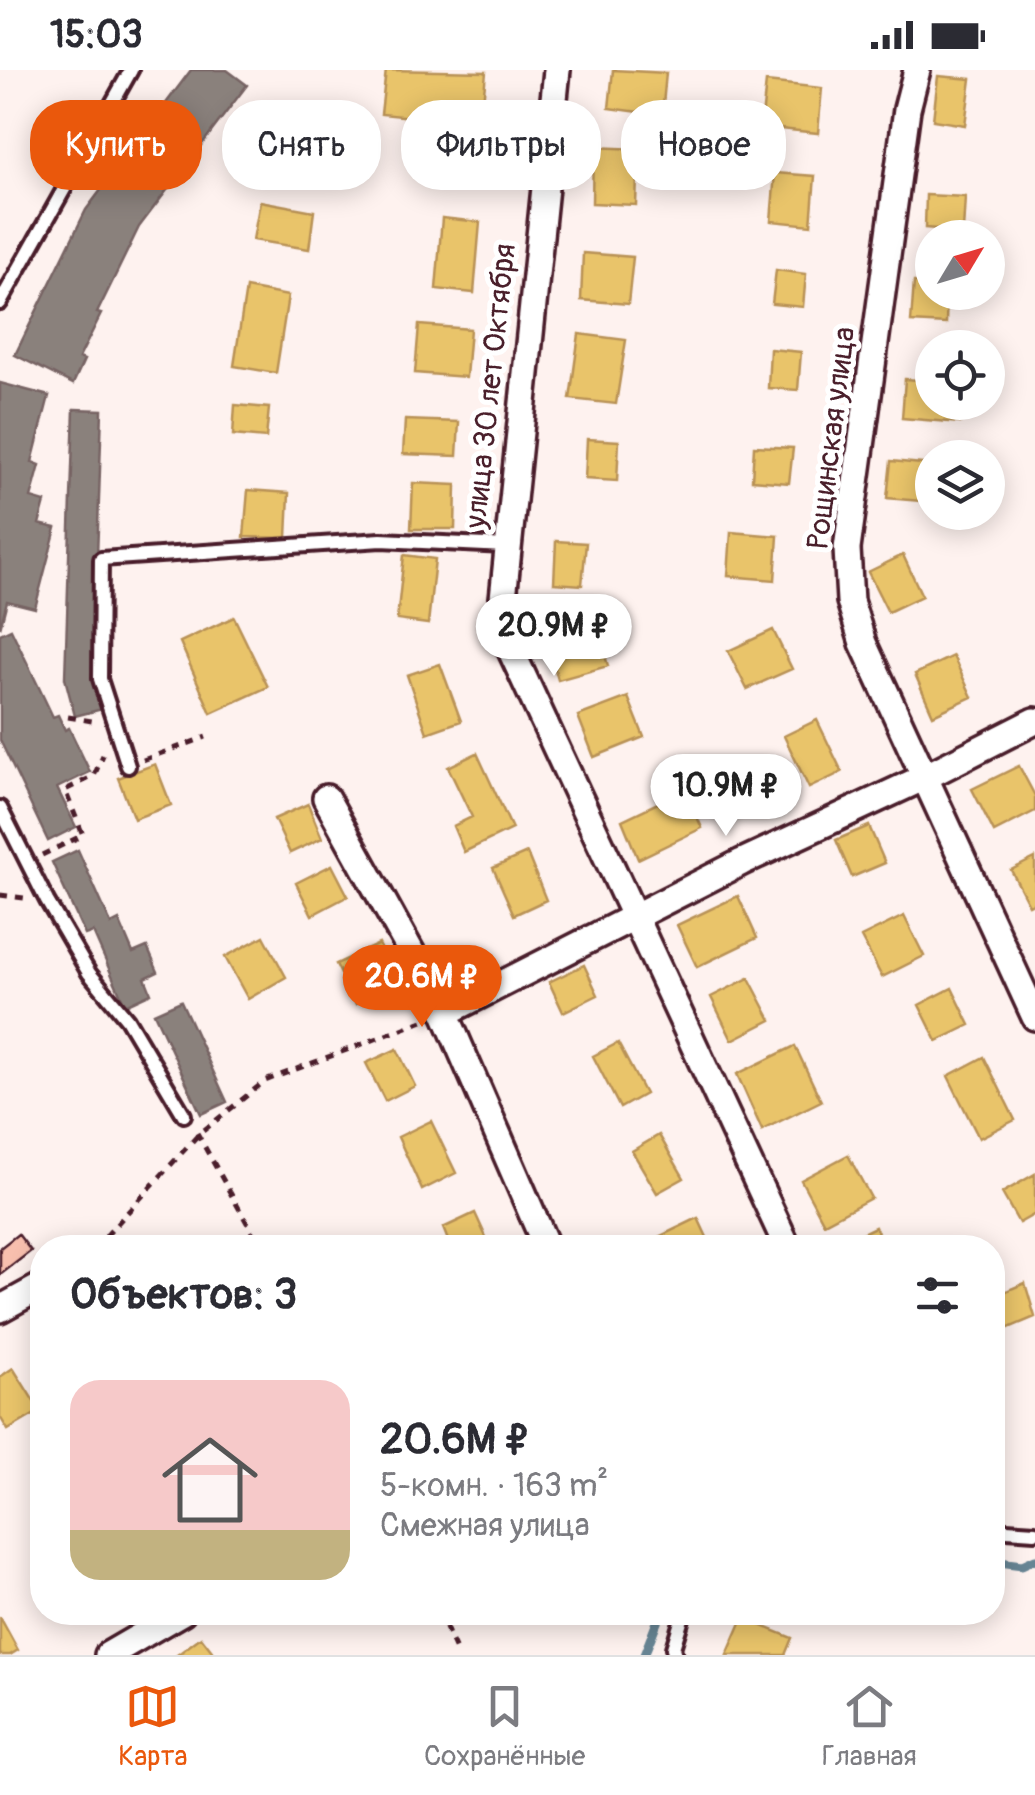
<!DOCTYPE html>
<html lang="ru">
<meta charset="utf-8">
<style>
body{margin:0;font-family:Pangolin,sans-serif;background:#f2f2f3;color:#2b2b33;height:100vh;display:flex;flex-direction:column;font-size:38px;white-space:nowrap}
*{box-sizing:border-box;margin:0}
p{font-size:32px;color:#7c7c81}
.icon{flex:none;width:55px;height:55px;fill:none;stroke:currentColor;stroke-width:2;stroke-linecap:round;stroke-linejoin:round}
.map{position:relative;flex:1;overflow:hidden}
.side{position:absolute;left:30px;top:1165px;width:975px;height:390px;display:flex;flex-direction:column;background:#fff;border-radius:40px;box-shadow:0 5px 25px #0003}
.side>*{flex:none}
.top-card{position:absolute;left:30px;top:30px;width:975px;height:90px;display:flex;gap:20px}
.needle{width:65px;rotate:52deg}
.buttons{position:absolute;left:915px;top:150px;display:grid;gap:20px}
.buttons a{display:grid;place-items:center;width:90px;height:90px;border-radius:50%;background:#fff;box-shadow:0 5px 25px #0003;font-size:50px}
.price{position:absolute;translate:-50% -85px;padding:0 22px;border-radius:35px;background:#fff;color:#222;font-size:32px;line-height:65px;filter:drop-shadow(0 2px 5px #0008)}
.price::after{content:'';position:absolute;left:50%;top:60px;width:30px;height:22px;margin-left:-15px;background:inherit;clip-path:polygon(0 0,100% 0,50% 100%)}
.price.selected{background:#ea580c;color:#fff}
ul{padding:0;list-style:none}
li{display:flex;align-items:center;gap:30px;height:250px;padding:0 40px}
li span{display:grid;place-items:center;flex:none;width:280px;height:200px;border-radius:30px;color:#555}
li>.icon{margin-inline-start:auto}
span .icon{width:120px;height:120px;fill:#fffc;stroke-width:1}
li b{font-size:42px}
h2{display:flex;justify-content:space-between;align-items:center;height:120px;padding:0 40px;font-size:42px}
.tag{padding:0 35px;border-radius:40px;background:#fff;box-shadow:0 5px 25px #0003;font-size:35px;line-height:90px}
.tag.selected{background:#ea580c;color:#fff}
.status{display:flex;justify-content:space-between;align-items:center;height:70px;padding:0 50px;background:#fff;direction:ltr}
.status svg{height:28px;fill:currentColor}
.tabs{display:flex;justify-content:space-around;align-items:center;height:140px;border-top:2px solid #e1e1e2;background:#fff;font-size:28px;color:#7c7c81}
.tabs a{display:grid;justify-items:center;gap:5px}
.tabs .selected{color:#ea580c}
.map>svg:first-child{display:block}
</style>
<div class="status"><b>15:03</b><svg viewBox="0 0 49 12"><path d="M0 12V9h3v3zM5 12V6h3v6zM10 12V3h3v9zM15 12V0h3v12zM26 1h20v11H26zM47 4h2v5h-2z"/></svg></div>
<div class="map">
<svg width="1035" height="1585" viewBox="0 0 1035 1585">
<rect width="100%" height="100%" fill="#fef2ef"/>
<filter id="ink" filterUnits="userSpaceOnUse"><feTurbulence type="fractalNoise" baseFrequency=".01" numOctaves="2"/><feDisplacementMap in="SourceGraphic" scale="20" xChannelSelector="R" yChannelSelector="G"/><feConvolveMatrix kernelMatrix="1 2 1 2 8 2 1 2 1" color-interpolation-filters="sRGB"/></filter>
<g filter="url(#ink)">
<path fill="#e9c46a" stroke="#b99257" stroke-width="2.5" d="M386,0L486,2L481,54L381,44Z
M613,0L666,3L662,45L609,38Z
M938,6L971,9L965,55L933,50Z
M766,12L822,18L818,63L761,57Z
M593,77L638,79L636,135L592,133Z
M775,103L815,106L811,155L771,151Z
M926,125L965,127L963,161L925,158Z
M260,131L314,141L309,179L253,170Z
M442,148L480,152L474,223L436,219Z
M583,183L633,187L628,234L581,230Z
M776,200L806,204L803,237L772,234Z
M914,212L932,213V222H947L946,254L911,252Z
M246,218L288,226L276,303L234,296Z
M419,255L470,259L466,307L415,303Z
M579,264L626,270L616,334L570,329Z
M770,279L801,282L798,320L768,318Z
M905,309L932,311V332H962L960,353L902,348Z
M235,335L269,338L266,368L233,365Z
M405,350L459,352L457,386L403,384Z
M587,369L619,371L617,411L585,409Z
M754,376L793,378L789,413L752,410Z
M891,391L932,395V432L887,428Z
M413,413L456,415L455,459H411Z
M248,420L289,423L287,468L244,467Z
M731,462L778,466L775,510L728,506Z
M556,471L586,473L582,515L554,513Z
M404,485L435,489L428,554L397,550Z
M903,485L922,526L888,542L868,502Z
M234,547L268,617L211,643L180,572Z
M596,553L608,596L558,610L546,567Z
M773,560L792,599L747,619L728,581Z
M953,586L972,627L933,645L915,604Z
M440,594L461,651L427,663L407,605Z
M628,627L644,667L594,687L578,646Z
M817,650L842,702L809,718L784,666Z
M477,683L512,759L464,782L453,756L472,747L448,697Z
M155,694L171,735L134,749L118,708Z
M1019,696L1035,726V741L994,762L972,719Z
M685,720L702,758L638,789L622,750Z
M308,734L322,768L290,783L274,749Z
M869,756L885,793L852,807L836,770Z
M527,783L546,830L514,845L493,798Z
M1035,788V832L1029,835L1011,800Z
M332,795L348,826L312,845L296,813Z
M738,826L757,868L697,897L677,855Z
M904,846L924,886L882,907L861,867Z
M264,866L286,907L248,929L225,887Z
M379,874L398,914L356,934L336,894Z
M584,895L598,925L563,942L549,912Z
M749,908L771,950L732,970L711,927Z
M952,918L970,955L937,971L919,935Z
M618,973L645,1024L620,1038L593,986Z
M795,976L821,1031L762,1060L737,1004Z
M397,979L415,1016L385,1031L366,993Z
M984,987L1015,1050L979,1068L948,1006Z
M431,1051L456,1103L422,1120L398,1067Z
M659,1065L684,1108L657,1123L632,1081Z
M848,1085L871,1128L824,1153L801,1110Z
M1035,1104V1144L1019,1153L1002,1123Z
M475,1143L491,1178H451L443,1158Z
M698,1148L712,1178H653L650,1171Z
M875,1157L886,1178H839L837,1175Z
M1025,1213L1035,1247L992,1265V1227Z
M13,1298L40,1341L8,1360L0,1347V1307Z
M0,1547L18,1580L10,1585H0Z
M743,1548L792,1568L785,1585H727Z
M201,1567L215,1585H177Z"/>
<path fill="#8a817c" stroke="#776464" stroke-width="2.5" d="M191,0H227L247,15L139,157L97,243L101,244L79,288L84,290L73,314L15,285L86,140Z
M0,313L49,326L32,392L40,395L31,428L45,432L39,454L56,458L35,538L7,531L0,558Z
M74,339L102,340L93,604L102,639L75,646L65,608Z
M11,559L53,647L58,645L65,660L69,658L90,702L57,718L76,757L48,771L0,670V564Z
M78,780L111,854L119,850L133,883L147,877L158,902L145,908L151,923L125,935L93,862L85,865L52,792Z
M181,931L227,1032L201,1044L154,943Z"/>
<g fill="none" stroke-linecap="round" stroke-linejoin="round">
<path stroke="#688594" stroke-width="9" d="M992,1491L1022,1495L1035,1489
M644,1585L661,1542"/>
</g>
<path fill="#f8bfae" stroke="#4a1f2b" stroke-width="2.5" d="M18,1164L31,1181L0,1205V1178Z"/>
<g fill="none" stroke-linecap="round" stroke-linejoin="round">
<g stroke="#4a1f2b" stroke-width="20">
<path id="lane" d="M0,233L131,0
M128,696L100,609L101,489L381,470L506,476
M0,738L47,831L89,903L127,949L184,1045
M992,1459L1035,1462
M675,1585L673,1578L684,1542"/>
</g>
<g stroke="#4a1f2b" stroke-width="32">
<path id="street" d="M557,0L501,548L508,574L788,1178
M917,0L907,39L847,479L850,531L863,573L1035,947
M326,728L445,943L547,1178
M445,943L742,792L923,708L1035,651
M0,1239L42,1216
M108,1585L182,1542"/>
</g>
<path stroke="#4a1f2b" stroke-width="5" stroke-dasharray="8 8" stroke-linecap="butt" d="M68,647L92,651
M143,690L206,667
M42,785L83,765L65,720L94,706L103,685
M0,825L24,828
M197,1063L261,1178
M95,1178L198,1065L265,1011L423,951
M439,1542L458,1585"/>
<use href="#lane" stroke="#fff" stroke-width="12"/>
<use href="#street" stroke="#fff" stroke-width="25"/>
</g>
</g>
<g text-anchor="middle" stroke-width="10" stroke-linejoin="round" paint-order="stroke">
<g font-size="30" fill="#4a1f2b" stroke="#fff">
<text transform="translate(490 316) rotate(-84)" y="10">улица 30 лет Октября</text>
<text transform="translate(831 368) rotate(-83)" y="10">Рощинская улица</text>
</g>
</g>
</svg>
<div class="buttons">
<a><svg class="needle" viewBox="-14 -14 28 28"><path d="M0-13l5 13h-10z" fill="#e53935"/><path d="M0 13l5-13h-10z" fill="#7c7c81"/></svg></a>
<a><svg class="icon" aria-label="locate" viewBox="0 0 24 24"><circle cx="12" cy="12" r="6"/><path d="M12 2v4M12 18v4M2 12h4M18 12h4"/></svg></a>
<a><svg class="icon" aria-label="layers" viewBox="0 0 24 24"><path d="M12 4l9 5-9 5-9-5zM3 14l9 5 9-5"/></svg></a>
</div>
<b class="price" style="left:554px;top:609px">20.9M ₽</b>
<b class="price" style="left:726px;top:769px">10.9M ₽</b>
<b class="price selected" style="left:422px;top:960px">20.6M ₽</b>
<div class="top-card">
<a class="tag selected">Купить</a>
<a class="tag">Снять</a>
<a class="tag">Фильтры</a>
<a class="tag">Новое</a>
</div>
<section class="side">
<h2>Объектов: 3<svg class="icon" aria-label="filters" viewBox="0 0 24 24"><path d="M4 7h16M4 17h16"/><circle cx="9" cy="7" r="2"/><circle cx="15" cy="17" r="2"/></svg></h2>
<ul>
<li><span style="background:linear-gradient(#f6c9c9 75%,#c2b280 0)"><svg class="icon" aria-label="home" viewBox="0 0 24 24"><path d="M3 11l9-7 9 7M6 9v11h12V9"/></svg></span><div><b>20.6M ₽</b><p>5-комн. · 163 m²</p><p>Смежная улица</p></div></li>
</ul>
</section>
</div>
<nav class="tabs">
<a class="selected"><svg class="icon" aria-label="map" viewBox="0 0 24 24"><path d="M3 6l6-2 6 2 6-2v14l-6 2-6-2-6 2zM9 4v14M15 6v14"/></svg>Карта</a>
<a><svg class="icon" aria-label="saved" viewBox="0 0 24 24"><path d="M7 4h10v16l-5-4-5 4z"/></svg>Сохранённые</a>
<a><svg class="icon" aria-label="home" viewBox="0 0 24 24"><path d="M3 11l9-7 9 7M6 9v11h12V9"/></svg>Главная</a>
</nav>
